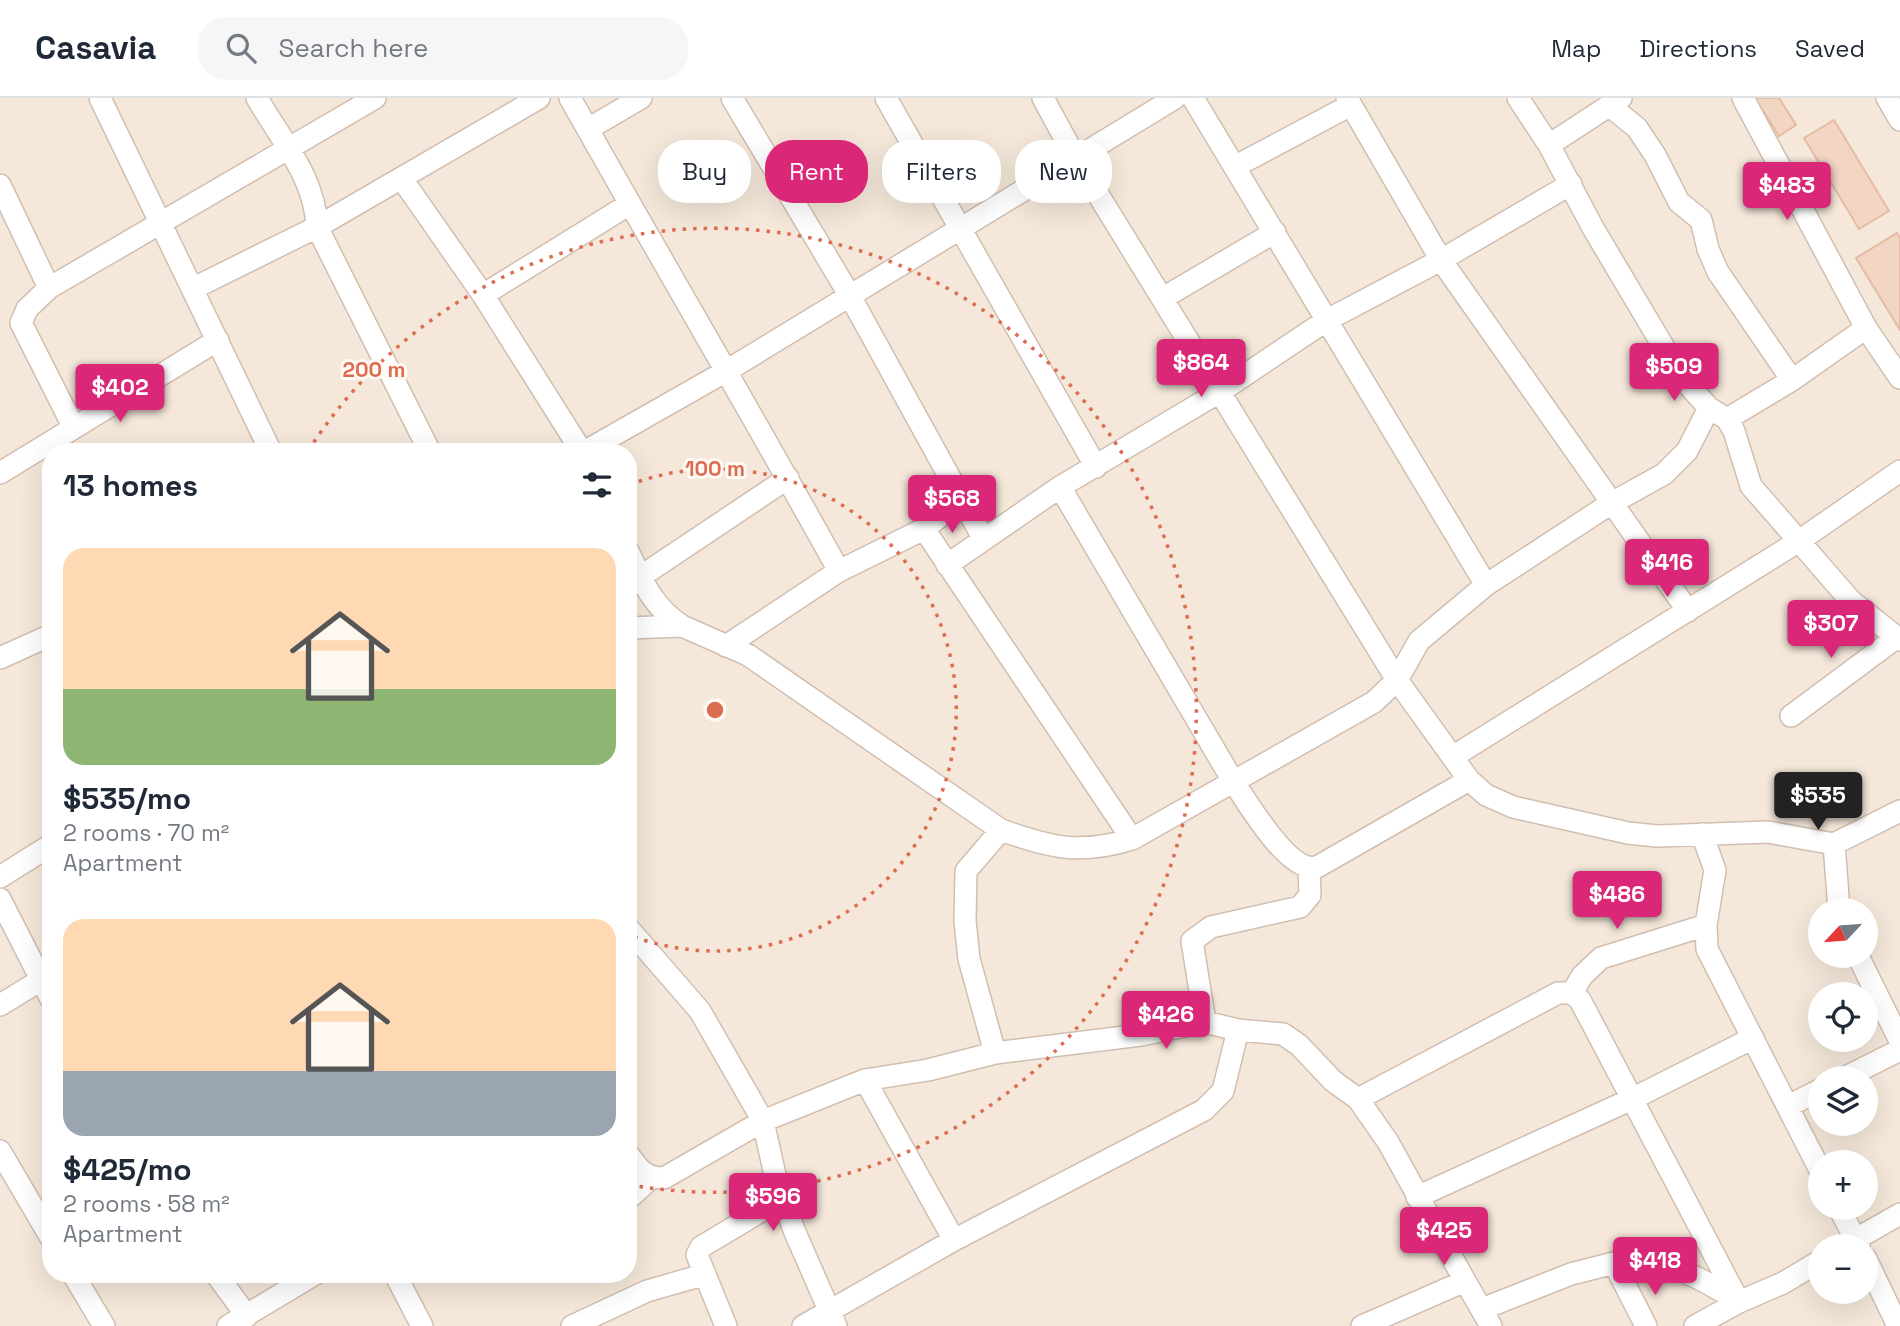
<!DOCTYPE html>
<meta charset="utf-8">
<style>
body{margin:0;font-family:"Space Grotesk",sans-serif;background:#f6f6f7;color:#1f2937;height:100vh;display:flex;flex-direction:column;font-size:26px;white-space:nowrap}
*{box-sizing:border-box;margin:0}
p{font-size:23px;color:#747a83}
.icon{flex:none;width:38px;height:38px;fill:none;stroke:currentColor;stroke-width:2;stroke-linecap:round;stroke-linejoin:round}
.map{position:relative;flex:1;overflow:hidden}
.sheet{position:absolute;left:42px;top:345px;width:595px;height:840px;display:flex;flex-direction:column;background:#fff;border-radius:28px;box-shadow:0 7px 28px #0002}
.sheet>*{flex:none}
.guide{position:absolute;left:658px;top:42px;width:665px;height:63px;display:flex;gap:14px}
.needle{width:46px;rotate:244deg}
.controls{position:absolute;left:1808px;top:800px;display:grid;gap:14px}
.controls a{display:grid;place-items:center;width:70px;height:70px;border-radius:50%;background:#fff;box-shadow:0 7px 28px #0002;font-size:35px}
.price{position:absolute;translate:-50% -60px;padding:0 16px;border-radius:7px;background:#db2777;color:#fff;font-size:23px;line-height:46px;filter:drop-shadow(0 2px 4px #0008)}
.price::after{content:'';position:absolute;left:50%;top:42px;width:21px;height:16px;margin-left:-10px;background:inherit;clip-path:polygon(0 0,100% 0,50% 100%)}
.price.current{background:#222;color:#fff}
ul{padding:0;list-style:none}
li{display:grid;align-content:center;gap:14px;height:371px;padding:0 21px}
li span{display:grid;place-items:center;height:217px;border-radius:21px;color:#555}
li>.icon{margin-inline-start:auto}
span .icon{width:126px;height:126px;fill:#fffc;stroke-width:1}
li b{font-size:30px}
h2{display:flex;justify-content:space-between;align-items:center;height:84px;padding:0 21px;font-size:30px}
.pill{padding:0 24px;border-radius:28px;background:#fff;box-shadow:0 7px 28px #0002;font-size:24px;line-height:63px}
.pill.current{background:#db2777;color:#fff}
header{display:flex;align-items:center;gap:42px;box-sizing:border-box;height:98px;padding:0 35px;background:#fff;border-bottom:2px solid #e0e1e3}
header strong{font-size:33px}
nav{display:flex;gap:38px;margin-inline-start:auto;font-size:24px}
.search{width:490px;height:63px;background:#f6f6f7;display:flex;align-items:center;gap:18px;box-sizing:border-box;padding:0 24px;border-radius:28px;color:#747a83;font-size:26px}
.map>svg:first-child{display:block}
</style>
<header>
<strong>Casavia</strong>
<div class="search"><svg class="icon" aria-label="search" viewBox="0 0 24 24"><circle cx="10" cy="10" r="6"/><path d="M15 15l6 6"/></svg>Search here</div>
<nav><a>Map</a><a>Directions</a><a>Saved</a></nav>
</header>
<div class="map">
<svg width="1900" height="1228" viewBox="0 0 1900 1228">
<rect width="100%" height="100%" fill="#fdf6ec"/>
<path fill="#f5e8da" fill-rule="evenodd" d="M0,0H1900V1228H0ZM51,354H628V1176H51ZM1820,812H1866V858H1820ZM1820,896H1866V942H1820ZM1820,980H1866V1026H1820ZM1820,1064H1866V1110H1820ZM1820,1148H1866V1194H1820Z"/>
<path fill="#f3d5c3" stroke="#e6bba3" stroke-width="2" d="M1755,0H1779L1796,27L1779,38Z
M1834,22L1889,113L1859,131L1804,40Z
M1897,135L1900,141V232L1856,160Z"/>
<g fill="none" stroke-linecap="round" stroke-linejoin="round">
<g stroke="#d1beb0" stroke-width="24">
<path id="minor" d="M100,0L271,354
M257,0C281,42 315,79 317,129L430,354
M570,0C659,158 751,314 839,473
M732,0L850,198L983,440
M886,0L1096,369
M1043,0L1075,59L1397,582L1469,682L1486,697L1513,709L1628,735L1657,738L1768,734L1834,746
M1193,0L1486,487
M1347,0L1441,162L1688,513
M1518,0L1549,47L1593,130L1682,280L1709,310L1727,321L1734,333L1751,388L1851,503L1900,542
M1743,0L1866,230L1900,280
M1887,0L1900,22
M1610,8L1637,30L1655,57L1679,104L1701,122L1708,151L1718,174L1792,282
M588,31L641,0
M1549,47L1621,0
M1236,68L1351,7
M402,81L483,197L582,354
M0,87L49,190
M194,190L317,129L539,0
M483,197L628,107
M1163,200L1275,134
M1727,321L1792,282L1866,230
M74,330L21,225L27,211L49,190L375,0
M584,354L728,272L1175,0
M0,375L218,242
M1060,389L1233,683C1247,704 1289,776 1317,769L1469,682
M924,431L1132,741
M628,453C643,485 653,509 682,528
M947,467L1060,389L1221,293L1327,222L1441,162L1571,86
M640,479L788,380
M628,530L682,528L748,557L1001,732C1051,750 1080,757 1132,741L1374,604L1397,582L1419,543L1486,487L1610,406L1664,376L1687,353L1709,310
M726,548L839,473L924,431L962,401
M0,560L51,537
M1791,618L1896,540
M1454,658L1799,443L1900,373
M1702,736L1715,772L1706,827L1707,851L1820,1072
M0,779L51,747
M0,801L51,901
M1839,812L1834,746L1900,713
M628,830L700,913L763,1023L775,1077L794,1132L836,1228
M1858,858L1900,943
M1572,895L1582,878L1601,860L1706,827
M0,907L41,882
M1205,924L1192,843L1211,829L1300,809L1310,797L1309,771
M995,955L969,861L965,823L966,773L1001,732
M1844,980L1900,952
M865,982L954,1142
M1358,1001L1558,895H1572L1580,902L1739,1204L1695,1228
M1788,1008L1820,992
M0,1053L51,1140
M628,1056C639,1071 644,1080 664,1080L763,1023L865,982L928,972L995,955L1141,937L1205,924L1238,932L1283,936L1299,947L1333,983L1358,1001L1388,1044L1465,1183
M1417,1099L1632,1001L1753,940
M628,1101L651,1080
M1839,1110L1859,1148
M1844,1148L1900,1116
M1866,1161L1898,1228
M1614,1165C1661,1157 1700,1179 1739,1204L1783,1185L1820,1163
M73,1176L104,1228
M216,1176L247,1218
M395,1176L422,1228
M1482,1211L1571,1176L1614,1165L1646,1228
M228,1228L315,1176
M572,1228L647,1193L703,1177
M726,1228L697,1157L701,1149L783,1100
M803,1228L954,1142L1204,1012L1223,993L1238,932
M1362,1228L1465,1183L1491,1228"/>
</g>
<use href="#minor" stroke="#fff" stroke-width="21"/>
</g>
<g fill="none" stroke="#dc6d51" stroke-width="3.5" stroke-dasharray="3.5 7">
<path d="M629 387A241 241 0 1 1 629 837"/>
<path d="M308 353A482 482 0 1 1 631 1087"/>
</g>
<circle cx="715" cy="612" r="10" fill="#dc6d51" stroke="#fffaf3" stroke-width="3.5"/>
<g font-size="21" text-anchor="middle" font-weight="bold" fill="#dc6d51" stroke="#fffaf3" stroke-width="6" stroke-linejoin="round" paint-order="stroke">
<text x="374" y="279">200 m</text>
<text x="715" y="378">100 m</text>
</g>
</svg>
<div class="controls">
<a><svg class="needle" viewBox="-14 -14 28 28"><path d="M0-13l5 13h-10z" fill="#e53935"/><path d="M0 13l5-13h-10z" fill="#747a83"/></svg></a>
<a><svg class="icon" aria-label="locate" viewBox="0 0 24 24"><circle cx="12" cy="12" r="6"/><path d="M12 2v4M12 18v4M2 12h4M18 12h4"/></svg></a>
<a><svg class="icon" aria-label="layers" viewBox="0 0 24 24"><path d="M12 4l9 5-9 5-9-5zM3 14l9 5 9-5"/></svg></a>
<a>+</a>
<a>−</a>
</div>
<b class="price" style="left:1787px;top:124px">$483</b>
<b class="price" style="left:1201px;top:301px">$864</b>
<b class="price" style="left:1674px;top:305px">$509</b>
<b class="price" style="left:120px;top:326px">$402</b>
<b class="price" style="left:952px;top:437px">$568</b>
<b class="price" style="left:1667px;top:501px">$416</b>
<b class="price" style="left:1831px;top:562px">$307</b>
<b class="price current" style="left:1818px;top:734px">$535</b>
<b class="price" style="left:1617px;top:833px">$486</b>
<b class="price" style="left:1166px;top:953px">$426</b>
<b class="price" style="left:773px;top:1135px">$596</b>
<b class="price" style="left:1444px;top:1169px">$425</b>
<b class="price" style="left:1655px;top:1199px">$418</b>
<div class="guide">
<a class="pill">Buy</a>
<a class="pill current">Rent</a>
<a class="pill">Filters</a>
<a class="pill">New</a>
</div>
<section class="sheet">
<h2>13 homes<svg class="icon" aria-label="filters" viewBox="0 0 24 24"><path d="M4 7h16M4 17h16"/><circle cx="9" cy="7" r="2"/><circle cx="15" cy="17" r="2"/></svg></h2>
<ul>
<li><span style="background:linear-gradient(#ffd9b3 65%,#8fb573 0)"><svg class="icon" aria-label="home" viewBox="0 0 24 24"><path d="M3 11l9-7 9 7M6 9v11h12V9"/></svg></span><div><b>$535/mo</b><p>2 rooms · 70 m²</p><p>Apartment</p></div></li>
<li><span style="background:linear-gradient(#ffd9b3 70%,#9aa5b1 0)"><svg class="icon" aria-label="home" viewBox="0 0 24 24"><path d="M3 11l9-7 9 7M6 9v11h12V9"/></svg></span><div><b>$425/mo</b><p>2 rooms · 58 m²</p><p>Apartment</p></div></li>
</ul>
</section>
</div>
